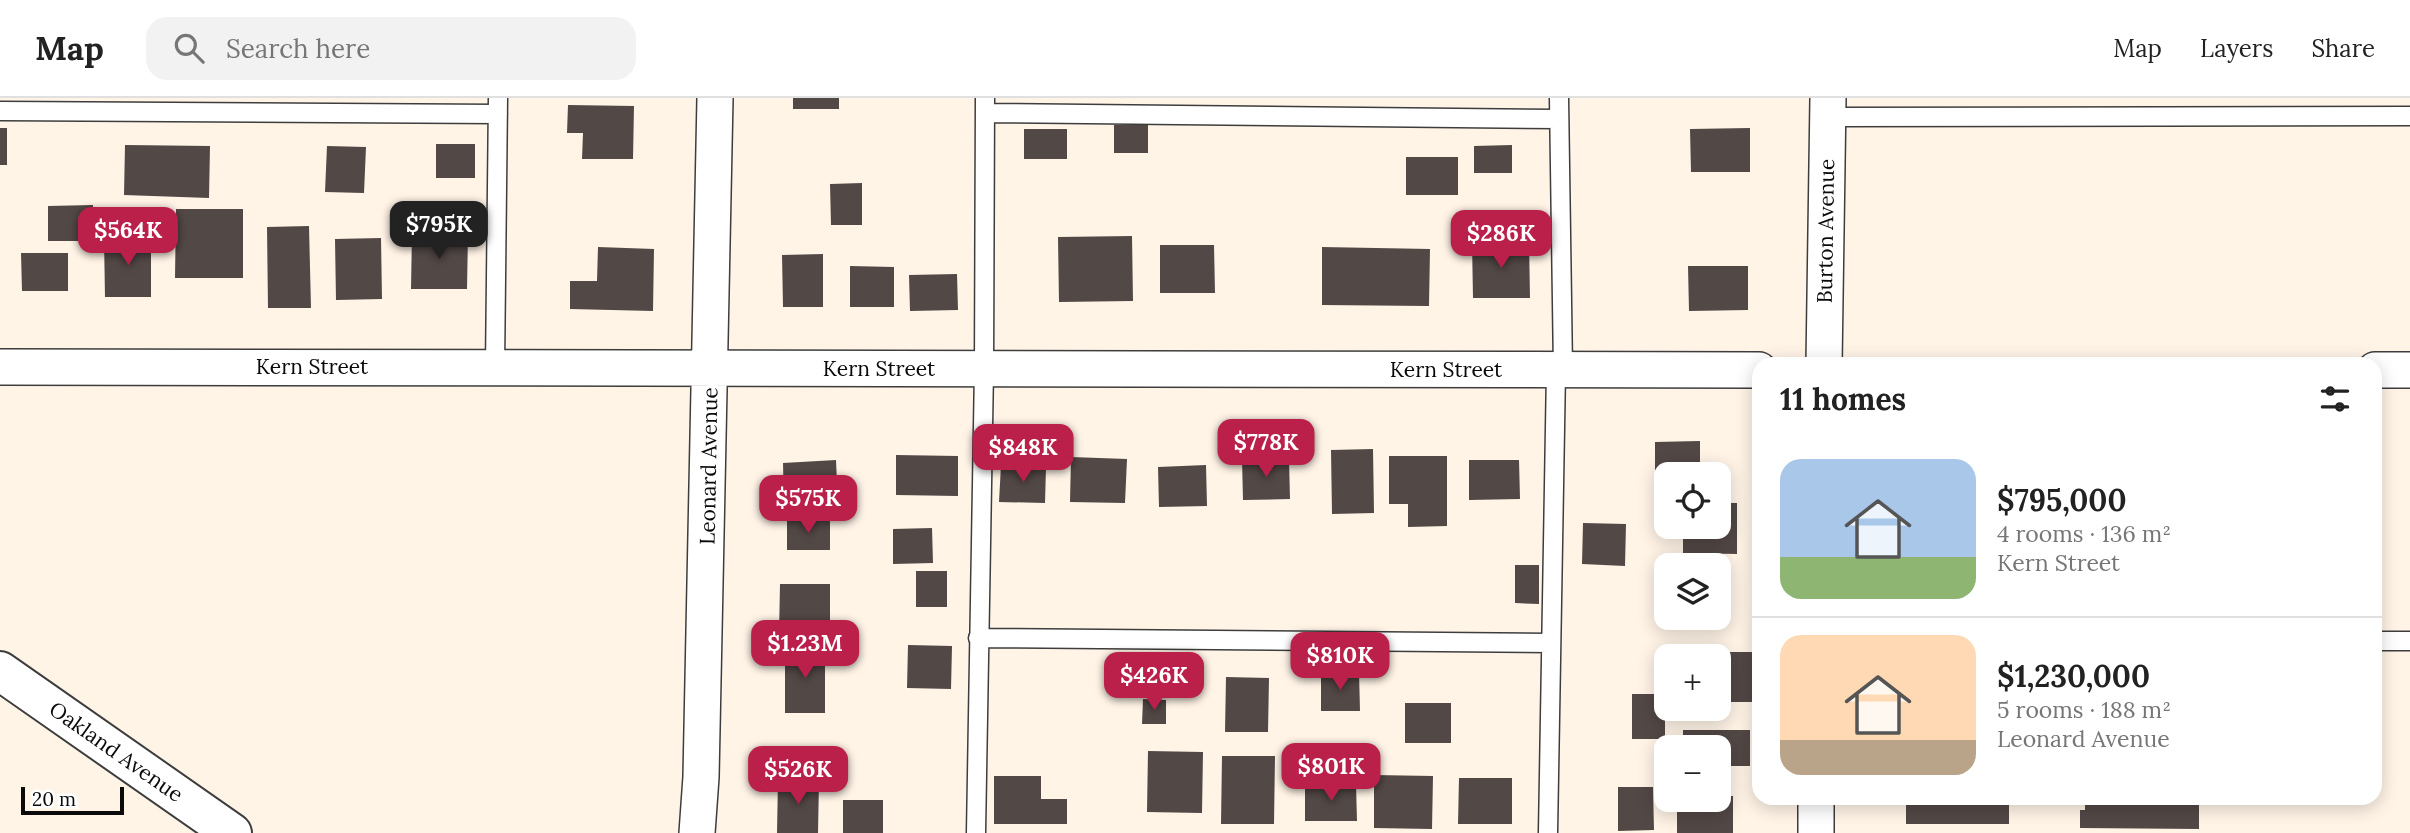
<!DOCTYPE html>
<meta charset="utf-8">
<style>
body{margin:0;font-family:Lora,serif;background:#f2f2f2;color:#222;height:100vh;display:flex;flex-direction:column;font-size:26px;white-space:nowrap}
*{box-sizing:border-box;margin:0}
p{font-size:23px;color:#767676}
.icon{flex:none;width:38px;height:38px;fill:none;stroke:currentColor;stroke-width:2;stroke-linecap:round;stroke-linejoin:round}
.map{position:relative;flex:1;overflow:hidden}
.side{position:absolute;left:1752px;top:259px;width:630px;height:448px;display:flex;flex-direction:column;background:#fff;border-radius:21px;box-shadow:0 4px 18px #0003}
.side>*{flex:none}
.tools{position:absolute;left:1654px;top:364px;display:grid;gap:14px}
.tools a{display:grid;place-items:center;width:77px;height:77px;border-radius:14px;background:#fff;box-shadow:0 4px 18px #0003;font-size:35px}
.scale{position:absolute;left:21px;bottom:18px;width:103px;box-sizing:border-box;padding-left:7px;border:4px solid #0a0a0a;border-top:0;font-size:19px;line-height:24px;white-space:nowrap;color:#0a0a0a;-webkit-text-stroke:5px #fff;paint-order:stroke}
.price{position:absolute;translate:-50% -60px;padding:0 16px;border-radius:14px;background:#bb204b;color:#fff;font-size:23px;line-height:46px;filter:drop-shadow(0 2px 4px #0008)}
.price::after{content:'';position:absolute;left:50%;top:42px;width:21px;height:16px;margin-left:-10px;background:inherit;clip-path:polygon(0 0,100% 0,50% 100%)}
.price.current{background:#222;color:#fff}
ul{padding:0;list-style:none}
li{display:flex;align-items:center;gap:21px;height:175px;padding:0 28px}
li+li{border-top:2px solid #e0e0e0}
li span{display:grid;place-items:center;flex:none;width:196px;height:140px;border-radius:21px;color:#555}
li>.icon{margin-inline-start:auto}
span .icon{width:84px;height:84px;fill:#fffc;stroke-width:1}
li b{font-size:30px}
h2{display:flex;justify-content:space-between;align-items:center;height:84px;padding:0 28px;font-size:30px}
header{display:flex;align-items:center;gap:42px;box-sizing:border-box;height:98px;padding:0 35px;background:#fff;border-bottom:2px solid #e0e0e0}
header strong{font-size:33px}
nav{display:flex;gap:38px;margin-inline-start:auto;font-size:24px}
.search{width:490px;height:63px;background:#f2f2f2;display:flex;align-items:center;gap:18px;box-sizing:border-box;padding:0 24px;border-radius:21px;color:#767676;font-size:26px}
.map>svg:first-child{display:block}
</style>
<header>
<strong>Map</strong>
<div class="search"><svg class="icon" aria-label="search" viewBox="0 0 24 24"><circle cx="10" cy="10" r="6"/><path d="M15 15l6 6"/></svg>Search here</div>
<nav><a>Map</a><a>Layers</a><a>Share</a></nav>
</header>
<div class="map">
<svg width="2410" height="735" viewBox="0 0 2410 735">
<rect width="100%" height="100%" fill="#fff4e6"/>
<path fill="#524846" d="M793,0H839V11H793Z
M568,7L634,8L633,61H582L583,35H567Z
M1114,27H1148V55H1114Z
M0,30H7V67H0Z
M1750,30V74H1691L1690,31Z
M1024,31H1067V61H1024Z
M436,46H475V80H436Z
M125,47L210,48L209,100L124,97Z
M1512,47V75H1474V48Z
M327,48L366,49L364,95L325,94Z
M1406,59H1458V97H1406Z
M862,85V127H831L830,86Z
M93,107V143H48V108Z
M176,111H243V180H175Z
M309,128L311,210H268L267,129Z
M412,134L468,135L467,191H411Z
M1132,138L1133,203L1059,204L1058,139Z
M151,139V199H105L104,140Z
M381,140L382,201L336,202L335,141Z
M1529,143L1530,200H1473L1472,144Z
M1160,147H1214L1215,195H1160Z
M598,149L654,151L653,213L570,211V183H597Z
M1322,149L1430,151L1429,208L1322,207Z
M21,155H68V193H22Z
M823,156V209H783L782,157Z
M850,168L894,169V209H850Z
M1688,168H1748V212L1689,213Z
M957,176L958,212L910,213L909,177Z
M1700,343V376H1666V388H1655V344Z
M1373,351L1374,415L1332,416L1331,352Z
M896,357L958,358V398L896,397Z
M1389,358H1447V428L1408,429V406H1389Z
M1071,359L1127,361L1125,405L1070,404Z
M1242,361H1289L1290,401L1243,402Z
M836,362L838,408L784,410L783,365Z
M1469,362H1519L1520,401L1469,402Z
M1001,367L1046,369L1045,405L999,404Z
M1206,367L1207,408L1159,409L1158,369Z
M1718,405H1737V456L1683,455V429H1718Z
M787,422H830V452H787Z
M1583,425L1626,426L1625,468L1582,466Z
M932,430L933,465L893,466V431Z
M1515,467H1539V506L1515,505Z
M916,473H947V509H916Z
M780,486H830V537H779Z
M908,547L952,548L951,591L907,590Z
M785,550H825V615H785Z
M1683,554H1755V604H1718V558H1683Z
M1359,574L1360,613H1321V575Z
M1226,579L1269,580L1268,634H1225Z
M1632,596H1665V641H1632Z
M1143,601L1166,602V626H1142Z
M1405,605H1451V645H1405Z
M1683,632H1750V668H1718V649H1683Z
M1148,653L1203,654L1202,715L1147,714Z
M1222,658H1275L1274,726H1221Z
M1374,677L1433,678L1432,731L1374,730Z
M994,678H1041V701H1067V726H994Z
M1459,680H1512V726H1458Z
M778,681L819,682L818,735H777Z
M1305,686H1356L1357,723H1305Z
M1618,689H1653L1654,732L1618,733Z
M1718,698H1733V735H1677V702H1718Z
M1906,700H2023V707H2009V726H1906Z
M2085,700H2199V731L2080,730V712H2085Z
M843,702H883V735H843Z"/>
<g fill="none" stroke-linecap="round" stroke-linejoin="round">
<g stroke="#3d3d3d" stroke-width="21">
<path id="service" d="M1559,0L1563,272
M0,13L498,16
M985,15L1559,21
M1828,19L2410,18
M495,270L498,0
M978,540L1551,545
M2375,543H2410
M976,735L984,271L985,0
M1548,735L1556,272"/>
</g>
<g stroke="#3d3d3d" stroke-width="38">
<path id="minor" d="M1824,266L1828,0
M0,269L1759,272
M2375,272H2410
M697,735L701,679L715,0
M1816,735V700"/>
</g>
<g stroke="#3d3d3d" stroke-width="42">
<path id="tertiary" d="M0,573L232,735"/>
</g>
<use href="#service" stroke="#fff" stroke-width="18"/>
<use href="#minor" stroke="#fff" stroke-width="35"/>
<use href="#tertiary" stroke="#fff" stroke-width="38"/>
</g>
<g text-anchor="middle" stroke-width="7" stroke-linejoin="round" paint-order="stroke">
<g font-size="21" fill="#0a0a0a" stroke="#fff">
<text transform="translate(1826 133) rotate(-89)" y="7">Burton Avenue</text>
<text x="312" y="276">Kern Street</text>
<text x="879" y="278">Kern Street</text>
<text x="1446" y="279">Kern Street</text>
<text transform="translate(709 368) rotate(-89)" y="7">Leonard Avenue</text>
<text transform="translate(116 654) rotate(35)" y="7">Oakland Avenue</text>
</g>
</g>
</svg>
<div class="tools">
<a><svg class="icon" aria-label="locate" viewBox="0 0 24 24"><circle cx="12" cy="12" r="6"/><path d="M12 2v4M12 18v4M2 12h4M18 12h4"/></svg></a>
<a><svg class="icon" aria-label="layers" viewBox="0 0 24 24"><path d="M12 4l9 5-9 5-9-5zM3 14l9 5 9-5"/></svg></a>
<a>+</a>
<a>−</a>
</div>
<div class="scale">20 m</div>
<b class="price current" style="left:439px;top:163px">$795K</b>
<b class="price" style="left:128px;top:169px">$564K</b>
<b class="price" style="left:1501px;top:172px">$286K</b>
<b class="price" style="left:1266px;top:381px">$778K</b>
<b class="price" style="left:1023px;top:386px">$848K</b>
<b class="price" style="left:808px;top:437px">$575K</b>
<b class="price" style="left:805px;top:582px">$1.23M</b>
<b class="price" style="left:1340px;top:594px">$810K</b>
<b class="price" style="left:1154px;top:614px">$426K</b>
<b class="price" style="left:1331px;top:705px">$801K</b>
<b class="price" style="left:798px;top:708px">$526K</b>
<section class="side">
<h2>11 homes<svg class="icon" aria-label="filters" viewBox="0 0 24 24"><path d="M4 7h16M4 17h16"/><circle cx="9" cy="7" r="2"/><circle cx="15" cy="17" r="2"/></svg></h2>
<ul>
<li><span style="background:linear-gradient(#a9c7e8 70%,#8fb573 0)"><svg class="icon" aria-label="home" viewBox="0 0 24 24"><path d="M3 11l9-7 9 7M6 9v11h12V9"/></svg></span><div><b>$795,000</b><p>4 rooms · 136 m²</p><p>Kern Street</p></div></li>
<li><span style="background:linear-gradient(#ffd9b3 75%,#b9a48a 0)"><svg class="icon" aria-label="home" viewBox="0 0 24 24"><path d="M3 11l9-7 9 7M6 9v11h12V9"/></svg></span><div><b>$1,230,000</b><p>5 rooms · 188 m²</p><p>Leonard Avenue</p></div></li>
</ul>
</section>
</div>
